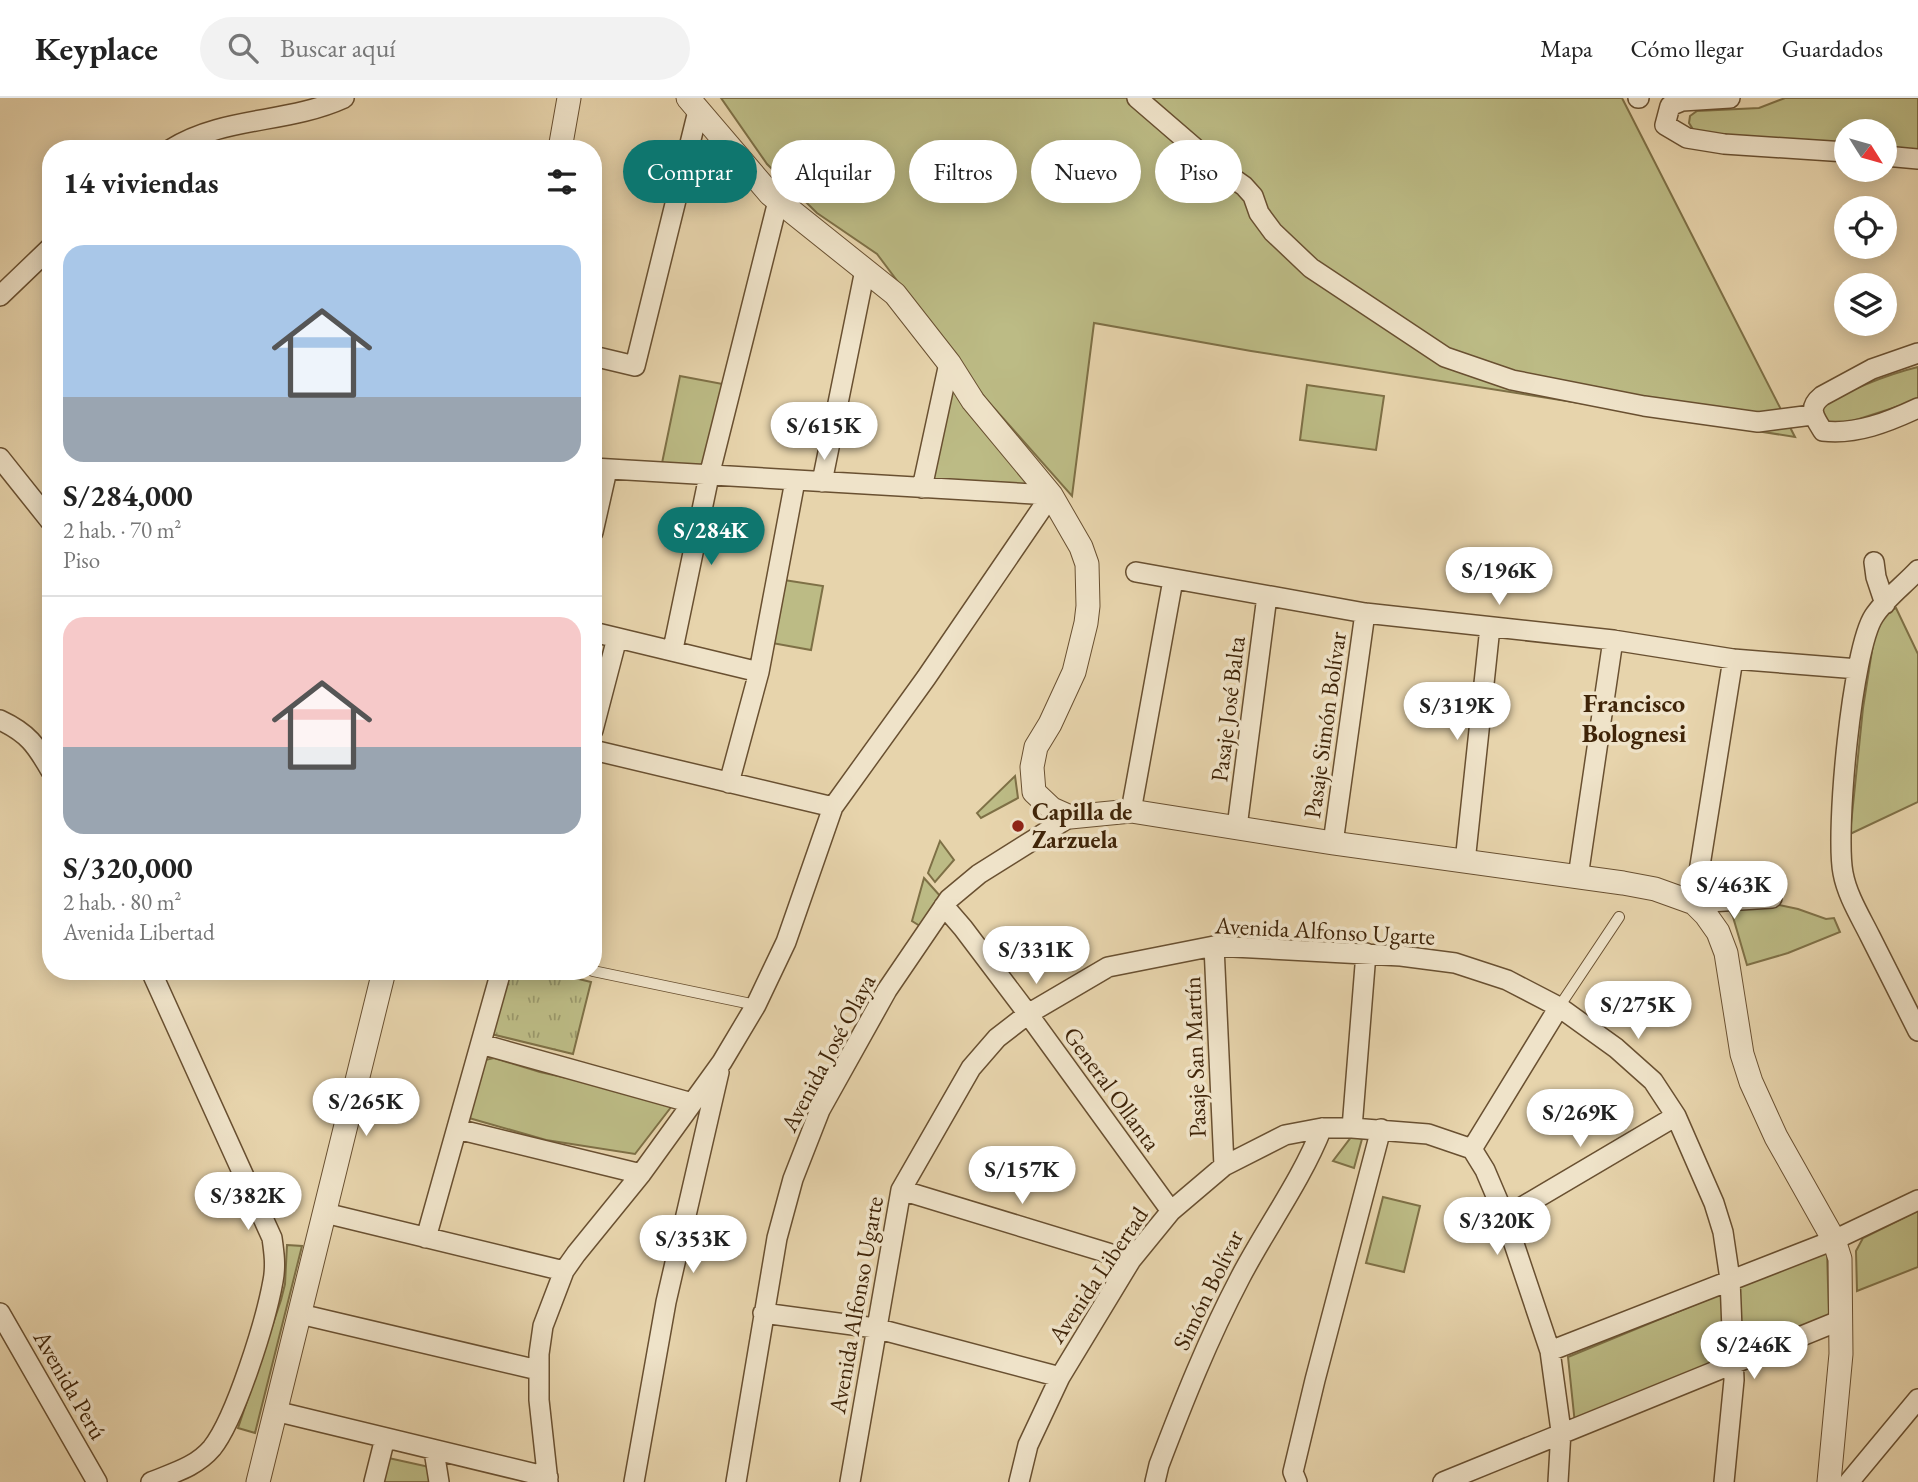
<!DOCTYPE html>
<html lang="es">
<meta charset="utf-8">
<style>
body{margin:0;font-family:"EB Garamond",serif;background:#f2f2f2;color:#222;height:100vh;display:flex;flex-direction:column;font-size:26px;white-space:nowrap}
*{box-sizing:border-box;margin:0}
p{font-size:23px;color:#767676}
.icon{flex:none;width:38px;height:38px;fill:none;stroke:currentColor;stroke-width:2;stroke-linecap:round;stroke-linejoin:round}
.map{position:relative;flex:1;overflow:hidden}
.details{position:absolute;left:42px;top:42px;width:560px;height:840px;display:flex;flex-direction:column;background:#fff;border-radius:28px;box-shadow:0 4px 18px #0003}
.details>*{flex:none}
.hud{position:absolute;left:623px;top:42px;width:665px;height:63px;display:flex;gap:14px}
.needle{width:46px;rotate:127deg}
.fabs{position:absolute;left:1834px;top:21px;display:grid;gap:14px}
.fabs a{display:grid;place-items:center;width:63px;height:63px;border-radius:50%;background:#fff;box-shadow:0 4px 18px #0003;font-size:35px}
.price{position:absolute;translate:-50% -60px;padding:0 16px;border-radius:24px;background:#fff;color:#222;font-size:23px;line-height:46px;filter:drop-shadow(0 2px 4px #0008)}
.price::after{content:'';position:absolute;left:50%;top:42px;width:21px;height:16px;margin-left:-10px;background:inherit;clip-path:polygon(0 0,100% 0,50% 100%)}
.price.selected{background:#0f766e;color:#fff}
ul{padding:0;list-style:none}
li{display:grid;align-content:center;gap:14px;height:371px;padding:0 21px}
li+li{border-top:2px solid #e0e0e0}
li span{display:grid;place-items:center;height:217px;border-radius:21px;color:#555}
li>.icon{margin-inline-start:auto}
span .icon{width:126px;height:126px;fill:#fffc;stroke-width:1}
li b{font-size:30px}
h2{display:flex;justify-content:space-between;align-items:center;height:84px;padding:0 21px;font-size:30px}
.pill{padding:0 24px;border-radius:32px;background:#fff;box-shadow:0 4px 18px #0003;font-size:24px;line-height:63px}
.pill.selected{background:#0f766e;color:#fff}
header{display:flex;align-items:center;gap:42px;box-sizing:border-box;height:98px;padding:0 35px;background:#fff;border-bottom:2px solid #e0e0e0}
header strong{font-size:33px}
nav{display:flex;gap:38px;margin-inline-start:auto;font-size:24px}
.search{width:490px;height:63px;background:#f2f2f2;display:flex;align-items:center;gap:18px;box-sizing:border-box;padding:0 24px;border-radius:38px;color:#767676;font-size:26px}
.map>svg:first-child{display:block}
</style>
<header>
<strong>Keyplace</strong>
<div class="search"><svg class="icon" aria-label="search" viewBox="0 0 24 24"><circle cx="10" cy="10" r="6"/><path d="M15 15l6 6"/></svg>Buscar aquí</div>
<nav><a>Mapa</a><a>Cómo llegar</a><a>Guardados</a></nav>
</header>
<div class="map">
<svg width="1918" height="1384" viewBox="0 0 1918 1384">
<defs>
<pattern id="park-tufts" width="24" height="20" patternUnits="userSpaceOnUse" patternTransform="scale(1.75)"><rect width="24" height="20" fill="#bcbb85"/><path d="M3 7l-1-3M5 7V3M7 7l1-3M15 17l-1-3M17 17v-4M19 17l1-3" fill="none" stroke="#9a986b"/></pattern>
</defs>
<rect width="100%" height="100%" fill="#e7d4ac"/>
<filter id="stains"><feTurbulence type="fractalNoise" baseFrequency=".00286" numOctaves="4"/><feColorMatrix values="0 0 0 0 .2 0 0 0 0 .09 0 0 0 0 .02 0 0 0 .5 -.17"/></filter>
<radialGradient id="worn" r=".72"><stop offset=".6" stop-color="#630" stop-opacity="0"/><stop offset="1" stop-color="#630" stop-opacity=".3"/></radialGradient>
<path fill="#bcbb85" stroke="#7e7046" stroke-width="2" d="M721,0H1622L1795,339L1251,253L1094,225L1072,398L986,301L877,156L817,115L767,66Z
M1785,0H1918V54L1885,50V33H1846V46L1792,45L1694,33L1689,25L1690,18L1697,13L1759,10Z
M949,265L1051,397L922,390Z
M1918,269V302L1831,330L1818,313C1836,295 1893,275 1918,269Z
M680,278L728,287L709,378L662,365Z
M1307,287L1384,298L1376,352L1300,342Z
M784,482L823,488L811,552L772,545Z
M1896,510L1918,556V704L1850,736L1863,610L1876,527L1887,513Z
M1015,678L1018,700L981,720L977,715Z
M940,743L954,762L935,784L928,775Z
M924,780L942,800L920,828L912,823Z
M1751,801L1798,811L1826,821L1834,820L1840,834L1788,855L1747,867L1733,819L1724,803Z
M494,960L540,974L675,1004L635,1056L546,1042L469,1020L485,962Z
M1352,1038L1362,1041L1354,1070L1333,1063Z
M1383,1099L1420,1108L1404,1174L1366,1165Z
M1918,1113V1169L1857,1193L1856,1153L1863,1140Z
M287,1147L302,1148L255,1335L238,1330L281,1202L285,1186Z
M1827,1152L1829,1221L1740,1258L1738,1185Z
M1723,1195L1727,1263L1575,1326L1568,1259Z
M384,1359L434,1370L435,1384H379Z"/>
<path fill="url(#park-tufts)" stroke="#7e7046" stroke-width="2" d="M506,873H546L591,884L573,956L491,936Z"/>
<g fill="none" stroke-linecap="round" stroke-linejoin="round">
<g stroke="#695031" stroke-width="12">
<path id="service" d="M593,873L756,907
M1559,909L1619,819"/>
</g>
<g stroke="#695031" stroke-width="22">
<path id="minor" d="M1137,0L1217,69L1244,88L1253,98L1259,115L1273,134L1311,170L1445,259L1512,282L1644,308L1758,324L1812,317
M1638,0H1639
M1730,0L1682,3L1670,8L1665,27L1687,40L1724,46L1846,54
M171,51C224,18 287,26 344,0
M1885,58L1918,61
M0,198L51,149
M1918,255L1872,271L1822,298C1807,310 1814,319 1823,333C1856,337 1888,324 1918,310
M593,258L635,268L698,13
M0,360L51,424
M593,370L1051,397
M822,384L865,172
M922,390L949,265
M593,434L607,372
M1874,464L1876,479L1885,506
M1918,472C1904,487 1885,501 1874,518C1852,551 1835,734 1843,775C1847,797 1860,818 1870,838C1886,870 1902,901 1918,933
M1136,474L1365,515L1613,542L1733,561L1858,571
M593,534L759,574
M673,551L709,378L778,103
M1733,561L1694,805L1772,800
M0,622C28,635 36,647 51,673
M593,632L617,540
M593,652L833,709
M729,685L759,574L795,383
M1131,713L1173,482
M1237,729L1267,498
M1333,745L1365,515
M1465,764L1490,529
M1578,779L1613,542
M944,808L963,830L1028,916L1171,1113
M1214,848L1224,1068
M481,946L692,1005
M1352,1030L1366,855
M457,1031L641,1076
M1472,1051L1559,909
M901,1092L1131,1162
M325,1115L564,1173
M1505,1119L1676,1018
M426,1140L501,873
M0,1215L97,1384
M763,1215L875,1230L1060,1279
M300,1216L538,1272
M1550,1253L1834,1142L1918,1102
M275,1313L548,1379
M434,1353L439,1384
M151,1384C173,1375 196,1369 212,1350C236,1320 266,1222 273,1183C276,1168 274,1154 272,1140L151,873
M374,1384L385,1340
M548,1384L539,1302V1256L543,1228L564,1173L576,1156L641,1076L722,964L756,907L786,844L833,709L926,580L1051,397
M634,1384L666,1204L719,974
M736,1384L777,1140L793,1081L820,1012L887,892L949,801L979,776L1070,719
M850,1384L901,1092L971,970L997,940L1028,916L1108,869L1214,848L1401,858L1455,865L1507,882L1559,909L1616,950L1653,983L1676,1018L1714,1105L1723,1134L1730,1181L1734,1282L1724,1384
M1019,1384L1028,1347L1060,1279L1131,1162L1171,1113L1224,1068L1285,1037L1322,1030H1352L1428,1036L1472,1051L1485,1072L1505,1119L1550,1253L1561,1333L1558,1384
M1155,1384L1159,1367C1183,1304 1208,1241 1240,1180C1266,1130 1301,1083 1322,1030
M1297,1384L1293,1374L1315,1282L1381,1031
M1443,1384L1841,1222
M1849,1384L1918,1301"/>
</g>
<g stroke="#695031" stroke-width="25">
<path id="tertiary" d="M688,0L770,96L895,196L949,265L973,303L1051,397L1081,449L1087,466L1088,508L1086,525L1074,574L1050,626L1036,649L1032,669L1034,694L1052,711L1070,719L1131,713L1333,745L1623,785L1655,791L1694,805L1706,817L1718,834L1726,855L1742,956L1751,984L1776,1039L1834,1142L1840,1161L1841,1256L1829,1384
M560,51L569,0
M258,1384L384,873"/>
</g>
<use href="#service" stroke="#efe3c9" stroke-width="10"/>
<use href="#minor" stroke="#efe3c9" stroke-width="19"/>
<use href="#tertiary" stroke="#efe3c9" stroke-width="23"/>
</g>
<circle fill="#8f2418" stroke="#efe3c9" stroke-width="2.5" cx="1018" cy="728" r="7"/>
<g text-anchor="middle" stroke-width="7" stroke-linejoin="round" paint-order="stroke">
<g font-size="24" fill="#3f2408" stroke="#efe3c9">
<text transform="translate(1228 611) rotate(-83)" y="8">Pasaje José Balta</text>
<text transform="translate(1325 627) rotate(-82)" y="8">Pasaje Simón Bolívar</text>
<text transform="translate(1325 833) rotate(3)" y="8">Avenida Alfonso Ugarte</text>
<text transform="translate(828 955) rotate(-62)" y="8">Avenida José Olaya</text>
<text transform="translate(1195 959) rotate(-92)" y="8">Pasaje San Martín</text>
<text transform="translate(1112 991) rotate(54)" y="8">General Ollanta</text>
<text transform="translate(1098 1177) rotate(-56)" y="8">Avenida Libertad</text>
<text transform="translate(1208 1192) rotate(-64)" y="8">Simón Bolívar</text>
<text transform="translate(856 1207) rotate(-80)" y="8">Avenida Alfonso Ugarte</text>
<text transform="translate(70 1287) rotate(60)" y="8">Avenida Perú</text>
</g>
<g font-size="24" font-weight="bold" fill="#3f2408" stroke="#efe3c9" text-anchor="start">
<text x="1032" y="722">Capilla de<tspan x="1032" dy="28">Zarzuela</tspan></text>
</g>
<g font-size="26" font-weight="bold" fill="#3f2408" stroke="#efe3c9">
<text x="1634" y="614">Francisco<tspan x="1634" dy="30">Bolognesi</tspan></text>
</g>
</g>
<rect width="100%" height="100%" filter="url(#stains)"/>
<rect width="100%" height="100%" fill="url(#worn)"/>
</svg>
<div class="fabs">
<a><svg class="needle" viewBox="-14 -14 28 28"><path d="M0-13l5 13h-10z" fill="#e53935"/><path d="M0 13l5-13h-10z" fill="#767676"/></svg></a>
<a><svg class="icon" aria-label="locate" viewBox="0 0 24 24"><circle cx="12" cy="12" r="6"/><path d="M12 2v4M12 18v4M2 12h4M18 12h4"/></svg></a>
<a><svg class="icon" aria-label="layers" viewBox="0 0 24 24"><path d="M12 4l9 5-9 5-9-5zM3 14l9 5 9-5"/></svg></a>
</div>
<b class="price" style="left:824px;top:364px">S/615K</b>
<b class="price selected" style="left:711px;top:469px">S/284K</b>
<b class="price" style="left:1499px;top:509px">S/196K</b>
<b class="price" style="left:1457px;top:644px">S/319K</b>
<b class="price" style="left:1734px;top:823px">S/463K</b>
<b class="price" style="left:1036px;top:888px">S/331K</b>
<b class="price" style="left:1638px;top:943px">S/275K</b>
<b class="price" style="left:366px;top:1040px">S/265K</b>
<b class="price" style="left:1580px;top:1051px">S/269K</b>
<b class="price" style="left:1022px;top:1108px">S/157K</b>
<b class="price" style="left:248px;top:1134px">S/382K</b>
<b class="price" style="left:1497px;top:1159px">S/320K</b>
<b class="price" style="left:693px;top:1177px">S/353K</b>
<b class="price" style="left:1754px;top:1283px">S/246K</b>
<div class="hud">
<a class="pill selected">Comprar</a>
<a class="pill">Alquilar</a>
<a class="pill">Filtros</a>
<a class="pill">Nuevo</a>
<a class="pill">Piso</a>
</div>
<section class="details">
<h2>14 viviendas<svg class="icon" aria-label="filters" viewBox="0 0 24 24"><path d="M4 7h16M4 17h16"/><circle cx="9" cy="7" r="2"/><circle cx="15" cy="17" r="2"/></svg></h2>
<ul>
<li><span style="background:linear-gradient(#a9c7e8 70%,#9aa5b1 0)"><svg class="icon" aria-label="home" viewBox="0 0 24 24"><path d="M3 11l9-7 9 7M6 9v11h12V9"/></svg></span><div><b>S/284,000</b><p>2 hab. · 70 m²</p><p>Piso</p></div></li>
<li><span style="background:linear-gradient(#f6c9c9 60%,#9aa5b1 0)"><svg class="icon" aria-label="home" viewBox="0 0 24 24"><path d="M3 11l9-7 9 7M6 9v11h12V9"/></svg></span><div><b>S/320,000</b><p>2 hab. · 80 m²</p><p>Avenida Libertad</p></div></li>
</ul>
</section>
</div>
